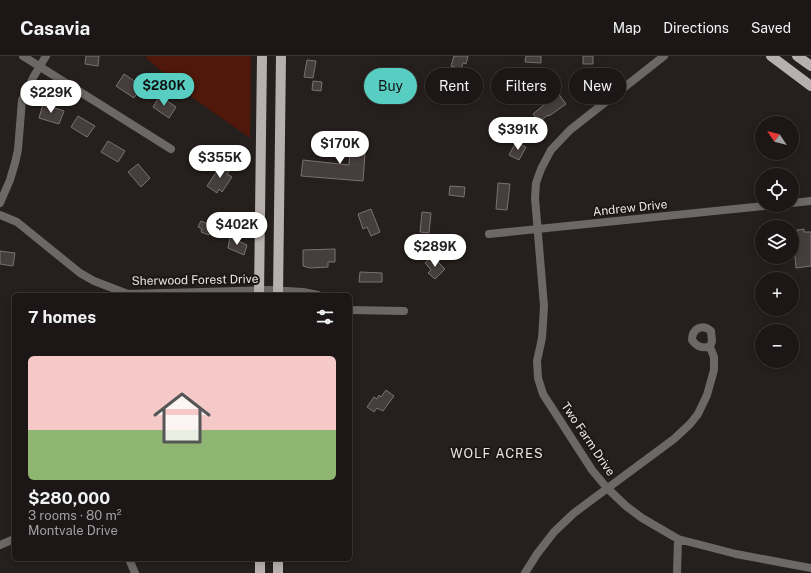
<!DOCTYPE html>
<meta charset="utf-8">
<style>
body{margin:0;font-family:"Public Sans",sans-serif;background:#292423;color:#f1f3f6;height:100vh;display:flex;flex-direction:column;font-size:15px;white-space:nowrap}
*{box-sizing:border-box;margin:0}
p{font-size:13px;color:#a09fa1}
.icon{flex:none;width:22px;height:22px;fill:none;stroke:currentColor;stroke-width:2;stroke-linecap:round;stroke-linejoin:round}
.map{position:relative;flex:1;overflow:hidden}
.panel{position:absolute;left:12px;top:237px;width:340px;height:268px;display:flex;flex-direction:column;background:#1c1716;border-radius:6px;box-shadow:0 2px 10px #0003,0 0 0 1px #3a3635}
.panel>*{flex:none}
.guide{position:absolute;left:364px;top:12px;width:380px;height:36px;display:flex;gap:8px}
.needle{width:26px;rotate:305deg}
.controls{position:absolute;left:755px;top:60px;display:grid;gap:8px}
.controls a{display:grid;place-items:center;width:44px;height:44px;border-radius:50%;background:#1c1716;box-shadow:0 2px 10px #0003,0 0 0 1px #3a3635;font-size:20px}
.price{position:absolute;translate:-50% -34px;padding:0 9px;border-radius:14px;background:#fff;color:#222;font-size:13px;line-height:26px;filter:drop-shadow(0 1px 2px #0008)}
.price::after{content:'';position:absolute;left:50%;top:24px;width:12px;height:9px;margin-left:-6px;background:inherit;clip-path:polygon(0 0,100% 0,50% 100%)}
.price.on{background:#57cec1;color:#111}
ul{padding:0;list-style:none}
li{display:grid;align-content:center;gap:8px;height:212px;padding:0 16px}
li+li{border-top:1px solid #3a3635}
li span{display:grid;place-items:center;height:124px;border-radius:6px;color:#555}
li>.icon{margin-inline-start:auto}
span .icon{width:72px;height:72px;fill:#fffc;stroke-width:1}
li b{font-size:17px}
h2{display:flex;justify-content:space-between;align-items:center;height:48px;padding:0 16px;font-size:17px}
.pill{padding:0 14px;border-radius:18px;background:#1c1716;box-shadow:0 2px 10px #0003,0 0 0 1px #3a3635;font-size:14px;line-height:36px}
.pill.on{background:#57cec1;color:#111}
header{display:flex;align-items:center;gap:24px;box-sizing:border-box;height:56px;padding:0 20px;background:#1c1716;border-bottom:1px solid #3a3635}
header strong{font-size:19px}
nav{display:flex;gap:22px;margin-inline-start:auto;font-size:14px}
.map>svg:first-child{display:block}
</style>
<header>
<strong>Casavia</strong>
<nav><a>Map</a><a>Directions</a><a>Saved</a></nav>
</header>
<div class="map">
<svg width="811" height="517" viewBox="0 0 811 517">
<rect width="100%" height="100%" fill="#251f1d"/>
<path fill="#4f180a" d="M147,0H251L250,82L193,42L146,2Z"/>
<path fill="#463e3c" stroke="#7a7270" d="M86,0H99L98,10L85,8Z
M454,0H468L466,8L463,7L461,13L451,10Z
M526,0H541V7L525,6Z
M583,0H593V8H583Z
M307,4L316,5L313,22L304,21Z
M124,18L142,30L134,42L116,30Z
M313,25L322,26L321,35L312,34Z
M558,37L566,48L549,60L548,59L539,66L533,58Z
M160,40L176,51L169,62L153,51Z
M43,48L64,55L59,68L39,62Z
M78,60L95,70L87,81L71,71Z
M351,83L366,84L363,125L301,120L303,104L349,109Z
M108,85L125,95L118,106L101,96Z
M516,86L526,91L519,104L509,99Z
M223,106L231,112L227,118L232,121L222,136L219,133L217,137L207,130Z
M138,108L150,122L141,131L128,116Z
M498,127L510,128L507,154L496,153Z
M450,130L465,131L464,141L449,139Z
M371,153L380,176L371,180L367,171L363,173L358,158Z
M422,156L431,157L429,177L420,176Z
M201,165L213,170L209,179L201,176L202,173L198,171Z
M804,173V176H811V210L796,212L793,178L797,177V174Z
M230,181L247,189L244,199L228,192Z
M335,193V206H328V211L310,212L303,210V194Z
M0,195L15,197L13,210L0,208Z
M432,200L445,213L435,223L428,217L431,214L425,207Z
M360,216L382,217V226H359Z
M386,334L394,340L383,355L377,352L374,356L367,351L374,341L377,343L379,339L381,341Z"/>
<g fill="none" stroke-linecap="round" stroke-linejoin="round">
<path stroke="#6b6867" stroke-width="8" d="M23,0L171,93
M664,0L570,74L551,94L541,113L536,127L535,142L544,250L542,282L537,305L538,322L543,338L592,414L607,432L626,450L642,462L678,483L736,498L811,512
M0,147L10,124L15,107L18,94L22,44L34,20L46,0
M792,147L811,145
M0,159L17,166L80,217L94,225L128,238L270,234L303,236L318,239
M489,178L774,149
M350,254L404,255
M0,489L14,483
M129,503L135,517
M525,517L537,498L554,476L574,457L674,383L690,368L698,358L707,339L714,314V301L710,291L712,285L711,275C702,267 692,273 692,284C697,291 701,292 710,291
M677,517L678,483"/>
<path stroke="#b7b0ae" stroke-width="10" d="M771,0L811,30
M797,0L811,10
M259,239L262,0
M278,239L281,0
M260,503V517
M278,503V517"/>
</g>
<g text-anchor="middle" stroke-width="4" stroke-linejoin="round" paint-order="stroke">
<g font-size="12" fill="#e9e4e3" stroke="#1c1614">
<text transform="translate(630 152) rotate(-6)" y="4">Andrew Drive</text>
<text transform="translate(195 224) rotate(-1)" y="4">Sherwood Forest Drive</text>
<text transform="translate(588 383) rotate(56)" y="4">Two Farm Drive</text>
</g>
<g font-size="13" letter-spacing="1" fill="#e9e4e3" stroke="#1c1614">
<text x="497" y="402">WOLF ACRES</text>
</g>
</g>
</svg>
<div class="controls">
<a><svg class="needle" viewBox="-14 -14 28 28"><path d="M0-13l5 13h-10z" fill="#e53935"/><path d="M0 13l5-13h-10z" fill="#a09fa1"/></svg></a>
<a><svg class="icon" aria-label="locate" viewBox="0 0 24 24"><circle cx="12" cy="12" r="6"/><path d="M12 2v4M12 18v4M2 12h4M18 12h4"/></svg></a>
<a><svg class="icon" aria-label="layers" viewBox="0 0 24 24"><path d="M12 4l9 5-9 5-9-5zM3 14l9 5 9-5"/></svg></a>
<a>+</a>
<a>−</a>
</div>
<b class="price on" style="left:164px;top:51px">$280K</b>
<b class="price" style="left:51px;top:58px">$229K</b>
<b class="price" style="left:518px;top:95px">$391K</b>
<b class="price" style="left:340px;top:109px">$170K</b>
<b class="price" style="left:220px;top:123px">$355K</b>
<b class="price" style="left:237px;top:190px">$402K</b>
<b class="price" style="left:435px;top:212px">$289K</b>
<div class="guide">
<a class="pill on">Buy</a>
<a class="pill">Rent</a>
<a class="pill">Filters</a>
<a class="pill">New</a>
</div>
<section class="panel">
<h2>7 homes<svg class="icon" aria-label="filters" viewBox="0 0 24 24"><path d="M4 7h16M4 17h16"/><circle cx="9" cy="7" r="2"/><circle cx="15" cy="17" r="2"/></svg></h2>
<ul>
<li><span style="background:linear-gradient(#f6c9c9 60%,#8fb573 0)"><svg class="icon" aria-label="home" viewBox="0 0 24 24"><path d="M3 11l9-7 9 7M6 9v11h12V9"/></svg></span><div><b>$280,000</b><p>3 rooms · 80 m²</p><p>Montvale Drive</p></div></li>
</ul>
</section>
</div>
